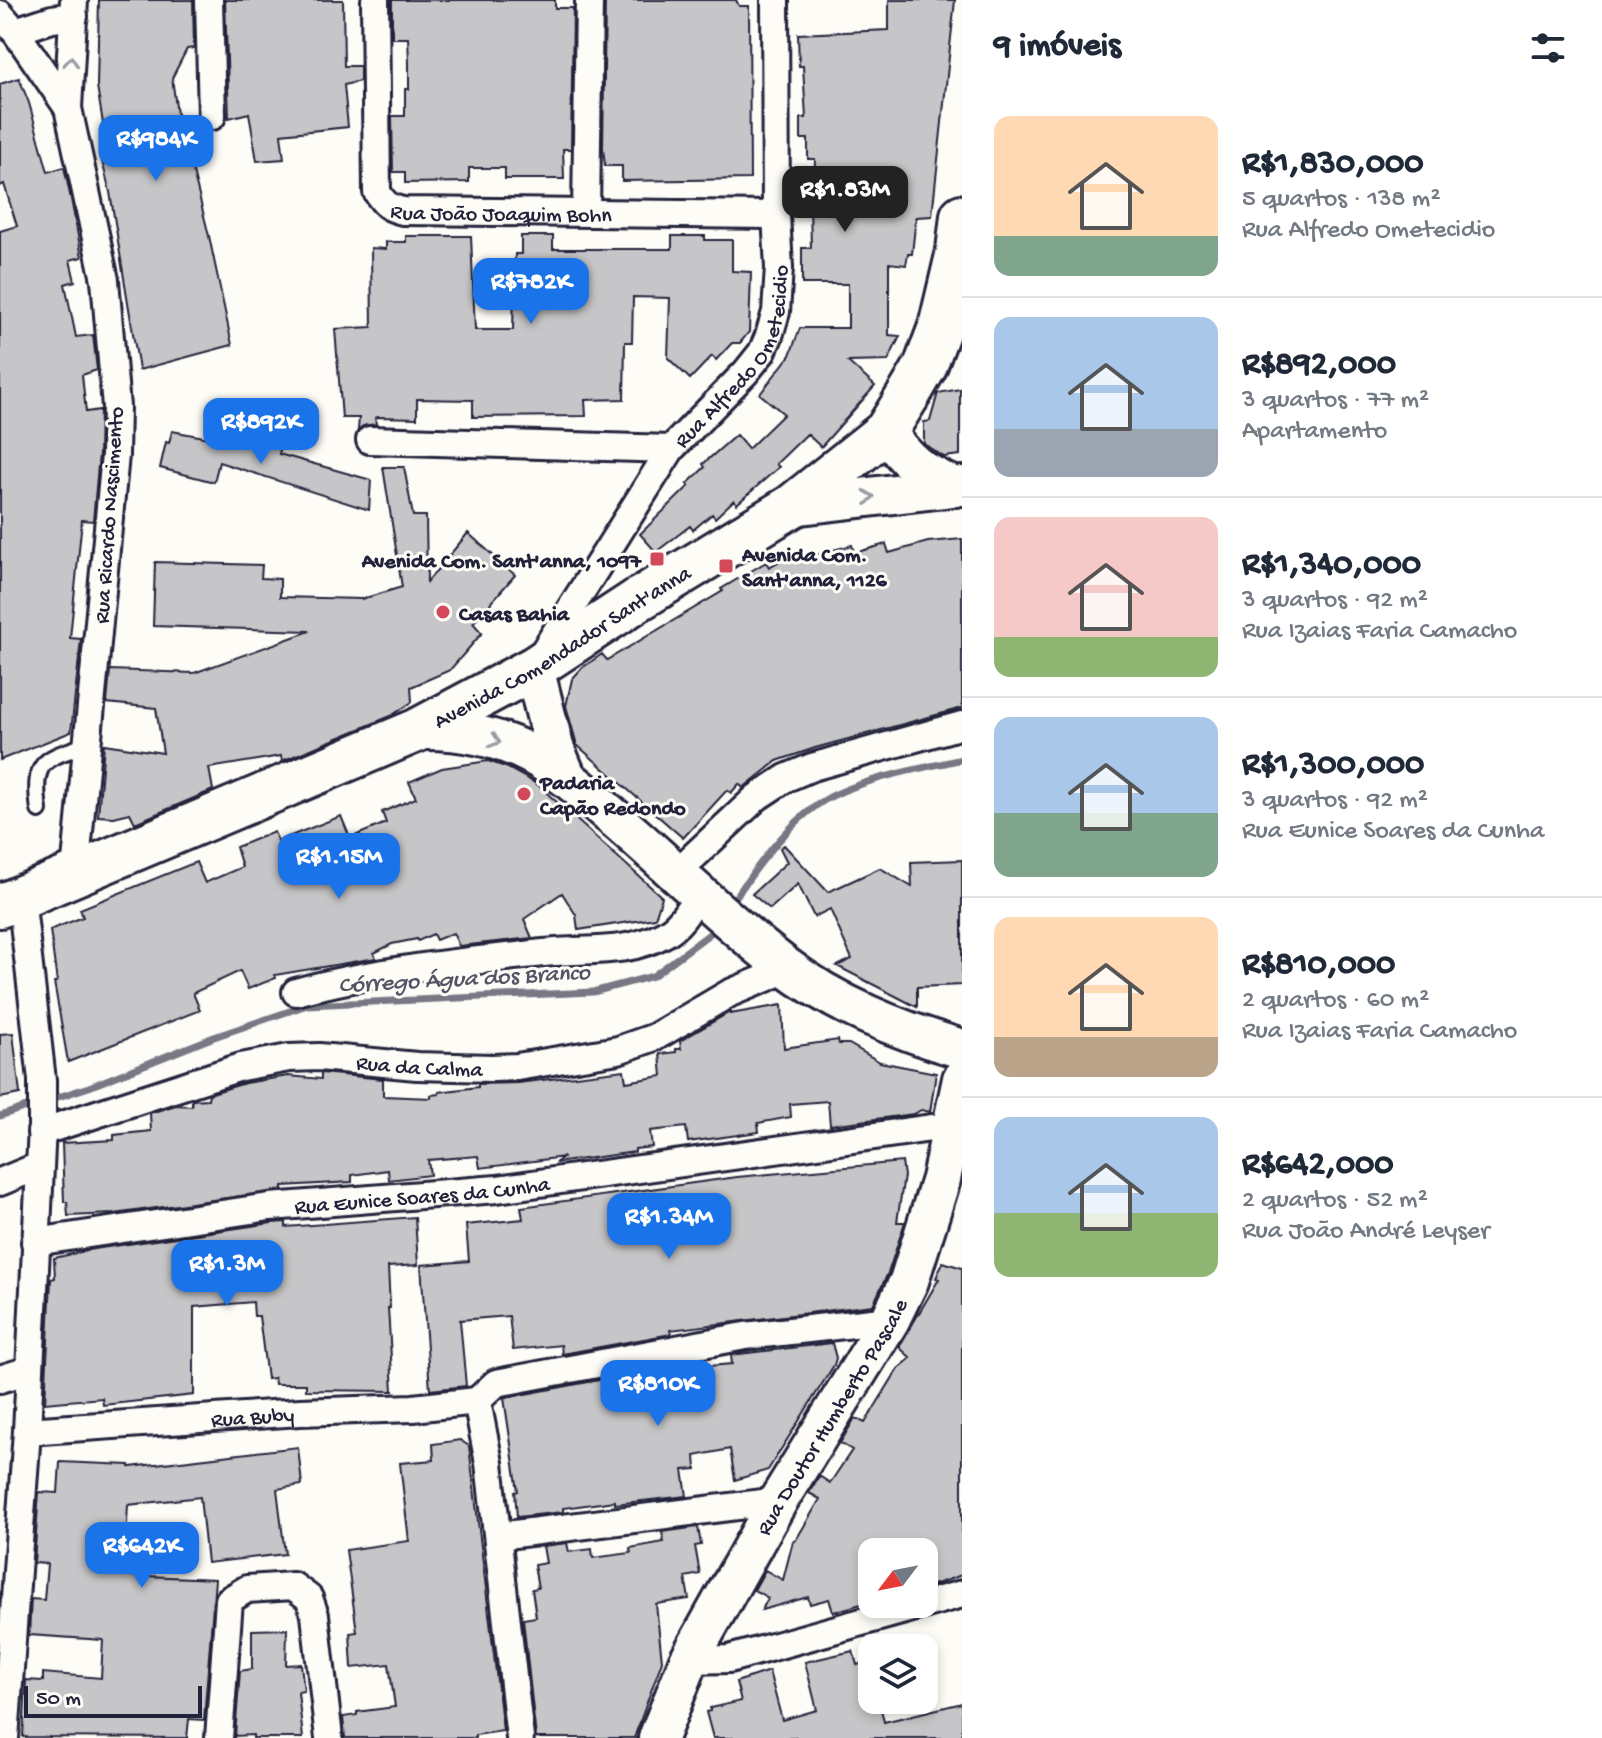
<!DOCTYPE html>
<html lang="pt">
<meta charset="utf-8">
<style>
body{margin:0;font-family:"Gochi Hand",sans-serif;background:#f2f2f3;color:#1f2937;height:100vh;display:flex;flex-direction:column;font-size:30px;white-space:nowrap}
*{box-sizing:border-box;margin:0}
p{font-size:26px;color:#747a83}
.icon{flex:none;width:44px;height:44px;fill:none;stroke:currentColor;stroke-width:2;stroke-linecap:round;stroke-linejoin:round}
.map{position:relative;flex:1;overflow:hidden}
.details{display:flex;flex-direction:column;background:#fff;width:640px}
.details>*{flex:none}
.needle{width:52px;rotate:238deg}
.controls{position:absolute;left:858px;top:1538px;display:grid;gap:16px}
.controls a{display:grid;place-items:center;width:80px;height:80px;border-radius:16px;background:#fff;box-shadow:0 4px 12px #0003;font-size:40px}
.scale{position:absolute;left:24px;bottom:20px;width:178px;box-sizing:border-box;padding-left:8px;border:4px solid #22223b;border-top:0;font-size:22px;line-height:28px;white-space:nowrap;color:#22223b;-webkit-text-stroke:6px #fdfcf7;paint-order:stroke}
.price{position:absolute;translate:-50% -68px;padding:0 18px;border-radius:16px;background:#1a73e8;color:#fff;font-size:26px;line-height:52px;filter:drop-shadow(0 2px 4px #0008)}
.price::after{content:'';position:absolute;left:50%;top:48px;width:24px;height:18px;margin-left:-12px;background:inherit;clip-path:polygon(0 0,100% 0,50% 100%)}
.price.current{background:#222;color:#fff}
ul{padding:0;list-style:none}
li{display:flex;align-items:center;gap:24px;height:200px;padding:0 32px}
li+li{border-top:2px solid #e0e1e3}
li span{display:grid;place-items:center;flex:none;width:224px;height:160px;border-radius:16px;color:#555}
li>.icon{margin-inline-start:auto}
span .icon{width:96px;height:96px;fill:#fffc;stroke-width:1}
li b{font-size:34px}
h2{display:flex;justify-content:space-between;align-items:center;height:96px;padding:0 32px;font-size:34px}
main{display:flex;flex:1;min-height:0}
.map>svg:first-child{display:block}
</style>
<main>
<div class="map">
<svg width="962" height="1738" viewBox="0 0 962 1738">
<rect width="100%" height="100%" fill="#fdfcf7"/>
<filter id="ink" filterUnits="userSpaceOnUse"><feTurbulence type="fractalNoise" baseFrequency=".0125" numOctaves="2"/><feDisplacementMap in="SourceGraphic" scale="16" xChannelSelector="R" yChannelSelector="G"/><feConvolveMatrix kernelMatrix="1 2 1 2 8 2 1 2 1" color-interpolation-filters="sRGB"/></filter>
<g filter="url(#ink)">
<g fill="none" stroke-linecap="round" stroke-linejoin="round">
<path stroke="#787885" stroke-width="7" d="M730,905C756,868 794,813 836,794C876,776 920,769 962,759
M46,1101L89,1087L214,1037L307,1005L593,992L653,976L712,932L717,926
M0,1116L35,1104"/>
</g>
<path fill="#c6c6c8" stroke="#22223b" stroke-width="2" d="M99,0H193L194,48L187,49L172,78L181,143L192,140L197,167L192,168L209,236L232,345L139,370L110,192L101,157L108,155L97,86Z
M225,0H343L344,66H360V81L344,85L348,127L281,134L284,159L257,161L249,113L229,118Z
M392,0H555V8H573L571,149H563L564,179H505V168H469V182L405,183V172H393L392,116H405V89H409V62L408,38H392Z
M605,0H736L739,6H749L750,179L622,181V166H605L603,148Z
M889,0H955L932,216L916,217L912,254H908L906,265L889,263V335L900,336L888,361L848,362L875,386L821,447L807,434L776,464L779,467L737,504L734,500L715,518L712,514L693,530L690,526L656,552L640,534L689,486L687,484L705,467L703,464L736,435L748,449L784,414L760,394L790,355L800,328H848V284H802V248H811L810,204H814L815,159H808V139H801V118H806L803,66H799L798,34L889,30Z
M19,78L29,103L48,172L64,167L71,199L82,257L70,260L75,281L65,284L76,337L93,335L97,370L82,375L86,412L100,410L99,454L93,521L82,520L70,638L81,639L71,732L0,760V231L17,226L4,184L0,186V84Z
M406,236H471L475,330H513L515,254H521V236H553V249H672V236H705V240H732V271L751,272L749,332L740,343H732L716,360L712,356L690,379L668,358L670,298L633,297L632,342H625L624,399L585,400L586,416L473,417V400L417,399V418L378,417L375,418L376,424L363,426L358,430L359,418H342L335,329L372,327L371,248L386,249V242H406Z
M960,389V455L944,457L924,444V422L930,421L938,393Z
M172,431L225,441L227,433L281,446L279,454L371,480L369,510L219,462L214,482L160,468L166,442L169,443Z
M383,467H404L413,516H426L427,582L468,533L515,575L473,623L482,633L450,670L411,687L412,702L391,716L282,761L281,756L209,768L213,790L135,823L130,813L114,817L98,816L104,744L163,753L156,708L107,703L110,670L194,673L310,631L153,626L155,562L262,565L261,578L280,579V597L362,599L402,587Z
M962,539V708L815,748L777,761L743,788L739,784L731,793L727,790L683,838L577,745L566,706L572,679L582,668L602,654L607,660L723,591L721,589L766,562L769,567L798,551L800,559L852,545L854,553L886,544L889,553L928,542Z
M488,761L508,768L537,784L662,897L655,918L578,930L576,915L562,893L524,919L532,938L459,946L453,933L436,940L433,934L418,941L417,939L392,944L374,953L376,958L275,975L276,978L248,989L240,971L193,993L200,1010L68,1062L54,982H57L50,930L83,917L80,909L196,862L205,883L242,867L236,847L274,832L278,841L341,816L350,838L386,823L382,812L416,798L409,782L442,768Z
M784,845L828,892L880,868L912,887L911,862L962,860V985L917,987V1007L837,966L852,959L830,909L814,917L798,884L770,909L752,894L787,862L780,848Z
M782,1005L784,1048L838,1040L839,1044H849L880,1062L936,1073L930,1112L921,1110L914,1114L830,1125L828,1101L790,1104L791,1117L758,1123L759,1132L688,1142L686,1127L650,1131L652,1147L635,1149V1152L555,1163L564,1157L480,1168L478,1156L428,1160L430,1175L389,1180L388,1170L352,1175V1182L283,1186V1190L114,1214L68,1216L67,1202H64L62,1143L114,1140V1135L151,1131L150,1113L176,1105L192,1106V1100L208,1099L209,1094L245,1083L288,1076L321,1079V1073L383,1079V1096L431,1098V1095L439,1094V1092L478,1087V1084L518,1083L624,1070L626,1082L662,1076L660,1054L676,1052V1049H681L680,1041L730,1012V1014Z
M13,1033L20,1094L0,1098V1034Z
M902,1162L904,1176L897,1222H905L888,1273L873,1305L670,1330L671,1334L562,1354L561,1345L513,1350L509,1316L460,1320L466,1386L430,1390L421,1265L469,1261L466,1225L523,1219L521,1207L737,1177Z
M415,1217L418,1265L388,1267L390,1308H388L393,1391L306,1390V1384H275L274,1378L267,1379L259,1316H254L253,1302L194,1307V1395L103,1405L102,1398L45,1403L51,1279L55,1278L54,1258L94,1249L272,1223L286,1222V1227Z
M943,1262L962,1268V1575L924,1588V1552H872V1601L833,1612L829,1599L810,1604L808,1597L762,1610L768,1598L754,1590L765,1570L783,1580L793,1541L796,1540L820,1499L809,1493L819,1476L830,1483L852,1450L840,1443L855,1418L865,1423L898,1369L911,1358L899,1347L939,1279L936,1278Z
M832,1343L836,1358L834,1365L768,1470L735,1480L730,1449L695,1456L696,1469L683,1470L687,1496L615,1504V1501L563,1508V1512L517,1517L515,1492L518,1491L504,1398L673,1366V1369L732,1364L731,1355Z
M460,1440L469,1446L503,1731L475,1735V1738H345L343,1717L357,1715V1712L395,1707L389,1664L352,1668L350,1633L357,1632L346,1550L409,1541L400,1463L434,1460L433,1444Z
M298,1447L302,1485L277,1489L285,1554L207,1563L200,1497L128,1505L124,1575L215,1579L204,1720L189,1719L187,1738L23,1737L26,1680L43,1681V1673L101,1678L103,1640L29,1635L31,1599L44,1600L47,1564L34,1563L39,1492L58,1493L60,1462L130,1465V1467Z
M698,1527L701,1545L695,1546L700,1574L685,1577L689,1599L656,1604L662,1661L634,1738H536L523,1619L536,1617L532,1589L538,1588L534,1565L546,1563L543,1546L567,1543L569,1552L592,1549L593,1558L631,1553L630,1548L664,1542L662,1532Z
M287,1629L286,1665L301,1664L304,1691L298,1692L303,1738H253V1735L235,1736L240,1671L252,1669V1630Z
M853,1651L857,1665L872,1661V1700H879L884,1722L962,1703V1738H713L706,1712L710,1711V1708L741,1701L736,1682L769,1671L782,1720L817,1710L805,1662Z"/>
<g fill="none" stroke-linecap="round" stroke-linejoin="round">
<g stroke="#22223b" stroke-width="20">
<path id="lane" d="M39,810C32,759 44,759 89,744"/>
</g>
<g stroke="#22223b" stroke-width="32">
<g id="street">
<path d="M74,0L68,108L105,280L116,407L115,455L75,873"/>
<path d="M209,0L212,116"/>
<path id="s1" d="M375,0L377,192C384,204 389,208 403,211L776,215"/>
<path d="M0,14L15,31L68,108"/>
<path d="M15,31L52,19L74,16"/>
<path d="M586,212L589,0"/>
<path d="M370,440L671,449"/>
<path id="s2" d="M541,656L671,449L746,372L762,352L769,336L776,312L779,268L776,215L775,0"/>
<path d="M677,872L757,797L786,778L812,767L962,725"/>
<path d="M296,992C377,970 461,962 544,953C585,948 627,955 664,934C681,925 689,909 699,893"/>
<path id="s3" d="M41,1132L241,1067L289,1058L319,1057L417,1066L492,1068L517,1067L618,1050L655,1037L730,993L788,969"/>
<path d="M0,1182L39,1166"/>
<path id="s4" d="M35,1242L270,1207L497,1189L953,1125"/>
<path d="M0,1379L29,1370"/>
<path d="M477,1401L496,1383L745,1336L890,1320"/>
<path d="M477,1401L489,1463L520,1738"/>
<path id="s5" d="M27,1431L300,1412L413,1408L477,1401"/>
<path d="M498,1536L778,1501"/>
<path d="M689,1660L729,1659L962,1594"/>
<path d="M5,1738L27,1431L42,1127V1080L21,897"/>
<path d="M219,1738L229,1600L247,1589L293,1586L309,1598L315,1615L329,1738"/>
</g>
</g>
<g stroke="#22223b" stroke-width="44">
<g id="secondary">
<path d="M886,431C907,463 921,472 955,487"/>
<path d="M792,506L962,486"/>
<path d="M534,668L554,747L566,776"/>
<path d="M418,730C457,729 496,736 530,754C561,770 586,794 612,816C669,865 722,918 782,964C835,1005 898,1030 962,1049"/>
<path id="s6" d="M658,1738L689,1660L778,1501L890,1320L909,1281L941,1179L962,1079"/>
</g>
</g>
<g stroke="#22223b" stroke-width="48">
<g id="primary">
<path id="s7" d="M0,906L418,730L534,668L636,601L792,506L886,431L911,391L925,367L940,327L958,251L962,216"/>
</g>
</g>
<use href="#lane" stroke="#fdfcf7" stroke-width="14"/>
<use href="#street" stroke="#fdfcf7" stroke-width="26"/>
<use href="#secondary" stroke="#fdfcf7" stroke-width="38"/>
<use href="#primary" stroke="#fdfcf7" stroke-width="42"/>
</g>
<defs><path id="oneway-chevron" d="M-2-3.5L2.5 0L-2 3.5" fill="none" stroke-width="1.6" stroke-linecap="round" stroke-linejoin="round" transform="scale(2)"/></defs>
<g stroke="#9a9aa2">
<use href="#oneway-chevron" transform="translate(71 62) rotate(-86)"/>
<use href="#oneway-chevron" transform="translate(869 497) rotate(-7)"/>
<use href="#oneway-chevron" transform="translate(495 741) rotate(18)"/>
</g>
</g>
<g fill="#d1495b" stroke="#fdfcf7" stroke-width="3">
<rect x="649" y="551" width="16" height="16" rx="4"/>
<rect x="718" y="558" width="16" height="16" rx="4"/>
<circle cx="443" cy="612" r="8"/>
<circle cx="524" cy="794" r="8"/>
</g>
<g text-anchor="middle" stroke-width="6" stroke-linejoin="round" paint-order="stroke">
<g font-size="22" fill="#22223b" stroke="#fdfcf7">
<text dy="8" stroke="none"><textPath href="#s1" startOffset="324">Rua João Joaquim Bohn</textPath></text>
<text dy="8" stroke="none"><textPath href="#s2" startOffset="360">Rua Alfredo Ometecidio</textPath></text>
<text transform="translate(107 515) rotate(-86)" y="8">Rua Ricardo Nascimento</text>
<text dy="8" stroke="none"><textPath href="#s7" startOffset="620">Avenida Comendador Sant'anna</textPath></text>
<text dy="8" stroke="none"><textPath href="#s3" startOffset="390">Rua da Calma</textPath></text>
<text dy="8" stroke="none"><textPath href="#s4" startOffset="390">Rua Eunice Soares da Cunha</textPath></text>
<text dy="8" stroke="none"><textPath href="#s5" startOffset="226">Rua Buby</textPath></text>
<text dy="8" stroke="none"><textPath href="#s6" startOffset="366">Rua Doutor Humberto Pascale</textPath></text>
</g>
<g font-size="22" font-weight="bold" fill="#22223b" stroke="#fdfcf7" text-anchor="start">
<text x="742" y="561">Avenida Com.<tspan x="742" dy="25">Sant'anna, 1126</tspan></text>
<text x="641" y="567" text-anchor="end">Avenida Com. Sant'anna, 1097</text>
<text x="459" y="620">Casas Bahia</text>
<text x="540" y="789">Padaria<tspan x="540" dy="25">Capão Redondo</tspan></text>
</g>
<g font-size="24" font-style="italic" fill="#545466" stroke="#fdfcf7">
<text transform="translate(464 977) rotate(-3)" y="8">Córrego Água dos Branco</text>
</g>
</g>
</svg>
<div class="controls">
<a><svg class="needle" viewBox="-14 -14 28 28"><path d="M0-13l5 13h-10z" fill="#e53935"/><path d="M0 13l5-13h-10z" fill="#747a83"/></svg></a>
<a><svg class="icon" aria-label="layers" viewBox="0 0 24 24"><path d="M12 4l9 5-9 5-9-5zM3 14l9 5 9-5"/></svg></a>
</div>
<div class="scale">50 m</div>
<b class="price" style="left:156px;top:183px">R$984K</b>
<b class="price current" style="left:845px;top:234px">R$1.83M</b>
<b class="price" style="left:531px;top:326px">R$782K</b>
<b class="price" style="left:261px;top:466px">R$892K</b>
<b class="price" style="left:339px;top:901px">R$1.15M</b>
<b class="price" style="left:669px;top:1261px">R$1.34M</b>
<b class="price" style="left:227px;top:1308px">R$1.3M</b>
<b class="price" style="left:658px;top:1428px">R$810K</b>
<b class="price" style="left:142px;top:1590px">R$642K</b>
</div>
<section class="details">
<h2>9 imóveis<svg class="icon" aria-label="filters" viewBox="0 0 24 24"><path d="M4 7h16M4 17h16"/><circle cx="9" cy="7" r="2"/><circle cx="15" cy="17" r="2"/></svg></h2>
<ul>
<li><span style="background:linear-gradient(#ffd9b3 75%,#7fa58c 0)"><svg class="icon" aria-label="home" viewBox="0 0 24 24"><path d="M3 11l9-7 9 7M6 9v11h12V9"/></svg></span><div><b>R$1,830,000</b><p>5 quartos · 138 m²</p><p>Rua Alfredo Ometecidio</p></div></li>
<li><span style="background:linear-gradient(#a9c7e8 70%,#9aa5b1 0)"><svg class="icon" aria-label="home" viewBox="0 0 24 24"><path d="M3 11l9-7 9 7M6 9v11h12V9"/></svg></span><div><b>R$892,000</b><p>3 quartos · 77 m²</p><p>Apartamento</p></div></li>
<li><span style="background:linear-gradient(#f6c9c9 75%,#8fb573 0)"><svg class="icon" aria-label="home" viewBox="0 0 24 24"><path d="M3 11l9-7 9 7M6 9v11h12V9"/></svg></span><div><b>R$1,340,000</b><p>3 quartos · 92 m²</p><p>Rua Izaias Faria Camacho</p></div></li>
<li><span style="background:linear-gradient(#a9c7e8 60%,#7fa58c 0)"><svg class="icon" aria-label="home" viewBox="0 0 24 24"><path d="M3 11l9-7 9 7M6 9v11h12V9"/></svg></span><div><b>R$1,300,000</b><p>3 quartos · 92 m²</p><p>Rua Eunice Soares da Cunha</p></div></li>
<li><span style="background:linear-gradient(#ffd9b3 75%,#b9a48a 0)"><svg class="icon" aria-label="home" viewBox="0 0 24 24"><path d="M3 11l9-7 9 7M6 9v11h12V9"/></svg></span><div><b>R$810,000</b><p>2 quartos · 60 m²</p><p>Rua Izaias Faria Camacho</p></div></li>
<li><span style="background:linear-gradient(#a9c7e8 60%,#8fb573 0)"><svg class="icon" aria-label="home" viewBox="0 0 24 24"><path d="M3 11l9-7 9 7M6 9v11h12V9"/></svg></span><div><b>R$642,000</b><p>2 quartos · 52 m²</p><p>Rua João André Leyser</p></div></li>
</ul>
</section>
</main>
